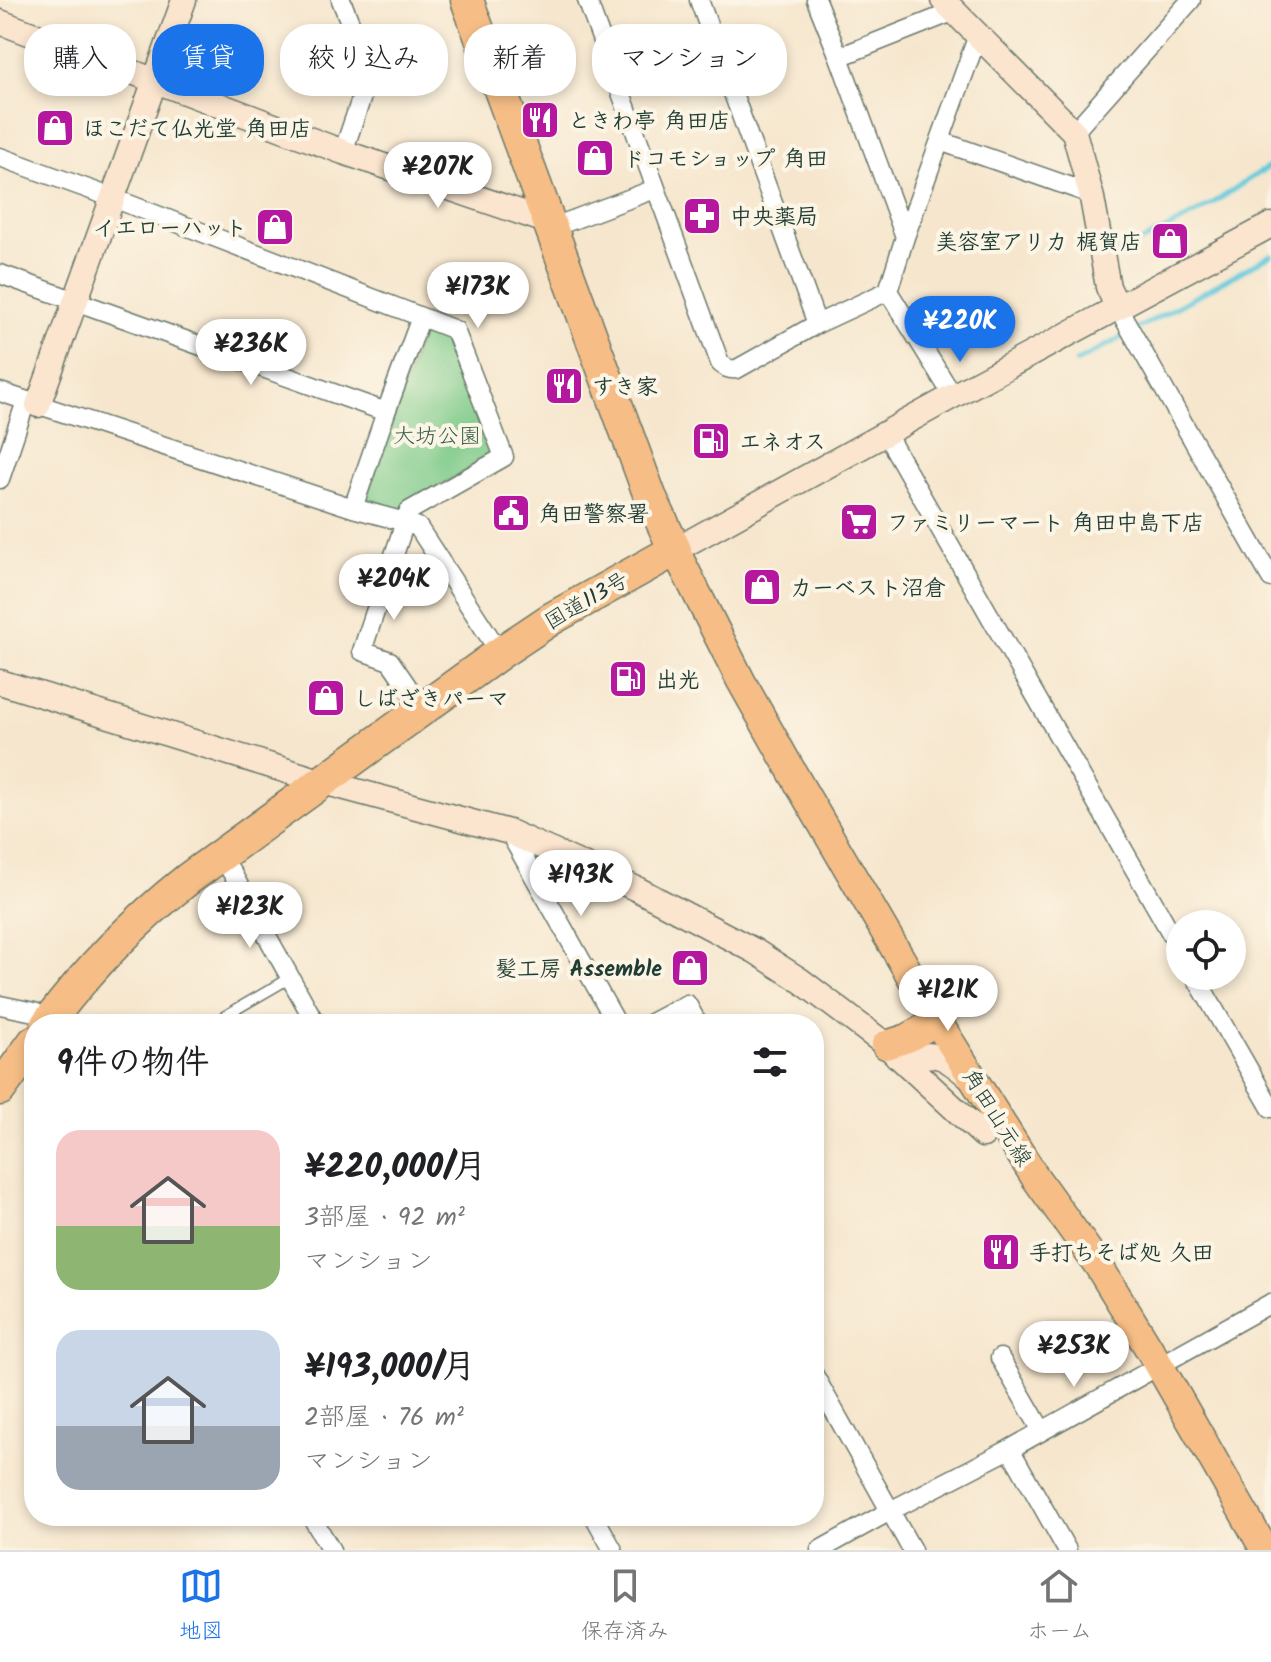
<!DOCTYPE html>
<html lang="ja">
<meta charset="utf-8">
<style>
body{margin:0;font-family:Kalam,"Klee One",sans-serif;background:#f6f6f6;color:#202124;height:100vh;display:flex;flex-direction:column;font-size:30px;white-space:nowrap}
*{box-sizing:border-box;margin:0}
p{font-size:26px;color:#757577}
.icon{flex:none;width:44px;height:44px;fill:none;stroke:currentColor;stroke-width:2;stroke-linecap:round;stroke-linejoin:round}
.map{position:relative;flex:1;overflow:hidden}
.side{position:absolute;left:24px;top:1014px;width:800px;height:512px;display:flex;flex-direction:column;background:#fff;border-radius:32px;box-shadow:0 4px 12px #0003}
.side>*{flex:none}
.banner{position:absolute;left:24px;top:24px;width:800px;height:72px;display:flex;gap:16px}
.controls{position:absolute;left:1166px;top:910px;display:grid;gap:16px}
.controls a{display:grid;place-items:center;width:80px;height:80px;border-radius:50%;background:#fff;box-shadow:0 4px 12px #0003;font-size:40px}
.price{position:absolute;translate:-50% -68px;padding:0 18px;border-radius:28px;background:#fff;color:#222;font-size:26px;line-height:52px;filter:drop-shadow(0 2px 4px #0008)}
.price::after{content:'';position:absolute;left:50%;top:48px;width:24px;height:18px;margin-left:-12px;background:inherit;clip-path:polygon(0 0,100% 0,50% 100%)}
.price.selected{background:#1a73e8;color:#fff}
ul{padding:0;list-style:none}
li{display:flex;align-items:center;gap:24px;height:200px;padding:0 32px}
li span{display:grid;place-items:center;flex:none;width:224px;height:160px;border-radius:24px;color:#555}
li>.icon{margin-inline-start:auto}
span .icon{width:96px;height:96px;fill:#fffc;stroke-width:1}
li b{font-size:34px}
h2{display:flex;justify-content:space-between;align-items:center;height:96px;padding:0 32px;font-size:34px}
.chip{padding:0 28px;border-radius:32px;background:#fff;box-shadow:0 4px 12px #0003;font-size:28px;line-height:72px}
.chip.selected{background:#1a73e8;color:#fff}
.dock{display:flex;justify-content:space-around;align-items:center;height:112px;border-top:2px solid #e0e0e0;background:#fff;font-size:22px;color:#757577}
.dock a{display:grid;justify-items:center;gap:4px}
.dock .selected{color:#1a73e8}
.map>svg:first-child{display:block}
</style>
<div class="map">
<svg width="1271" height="1550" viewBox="0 0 1271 1550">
<rect width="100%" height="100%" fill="#fcf5e5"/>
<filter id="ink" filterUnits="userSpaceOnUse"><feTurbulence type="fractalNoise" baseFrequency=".0125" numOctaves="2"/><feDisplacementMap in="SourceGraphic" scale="16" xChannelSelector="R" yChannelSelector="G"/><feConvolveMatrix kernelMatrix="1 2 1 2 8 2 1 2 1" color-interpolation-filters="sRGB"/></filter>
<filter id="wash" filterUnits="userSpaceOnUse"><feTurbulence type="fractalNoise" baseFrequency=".006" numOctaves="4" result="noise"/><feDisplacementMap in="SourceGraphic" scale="32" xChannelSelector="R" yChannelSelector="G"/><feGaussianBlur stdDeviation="1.8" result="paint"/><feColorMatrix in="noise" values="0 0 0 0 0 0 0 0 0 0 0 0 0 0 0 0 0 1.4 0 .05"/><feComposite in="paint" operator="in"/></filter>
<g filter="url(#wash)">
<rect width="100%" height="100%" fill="#f6e6cd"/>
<path fill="#7ecb8a" stroke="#4e845f" stroke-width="2" d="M424,326L450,336L493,452L489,458L397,511L366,498Z"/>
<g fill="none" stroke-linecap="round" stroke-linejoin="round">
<path stroke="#5fc9db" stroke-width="5" d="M1108,257C1147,239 1188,220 1224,196C1240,185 1254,175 1271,166
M1135,330L1271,255
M1076,362L1126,335"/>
</g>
</g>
<g filter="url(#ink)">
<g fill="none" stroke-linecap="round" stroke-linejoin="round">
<g stroke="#6a786a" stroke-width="12">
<path id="lane" d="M211,1024L290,978"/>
</g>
<g stroke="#6a786a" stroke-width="21">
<path id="street" d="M341,0L370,73L343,152
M587,0L720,363C726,368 729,370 737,369L817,324L888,291L905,237L978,35
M699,0L817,324
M816,0L839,57L905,237
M839,57L955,11
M1074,132L1191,0
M940,141L1091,194
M0,157L113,198L455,330L504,457L409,511L405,522L418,527L500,653
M549,222L559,225L655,189
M0,274L386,412L353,508
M888,291L953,396
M1118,308L1271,578
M0,392L353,508L405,522L362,651L390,661L423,709
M386,412L421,317
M886,434L1180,949
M0,479L26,401
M509,832L617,1024
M222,855L316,1024
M1195,976L1271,1108
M0,1005L34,1012L51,1019
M649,1024L687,1004L698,1024
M1000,1358L1042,1431
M814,1375L912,1550
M1010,1449L1067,1550
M311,1516L331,1550
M594,1516L613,1550
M820,1550L890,1511L1010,1449L1271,1303"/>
</g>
<g stroke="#6a786a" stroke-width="27">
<path id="secondary" d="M943,0L1074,132L1092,198L1108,287L1118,308
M0,22L343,152L549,222
M38,405L184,0
M675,550L953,396L1271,225
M0,682L323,782L509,832L637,889L755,951L800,980L886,1045L983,1135
M897,1056C937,1056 937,1049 969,1077"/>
</g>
<g stroke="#6a786a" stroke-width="31">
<path id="primary" d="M675,550L741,681L800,786L937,1021L1035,1177L1098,1265L1159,1365L1265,1550
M886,1045L908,1038L937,1021"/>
</g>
<g stroke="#6a786a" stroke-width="35">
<path id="highway" d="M47,1024C87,970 135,921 188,879L500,653L551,619L675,550L650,496L467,0
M0,1089L34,1042"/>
</g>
<use href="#lane" stroke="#fff" stroke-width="9"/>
<use href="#street" stroke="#fff" stroke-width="18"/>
<use href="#secondary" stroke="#fbe5cf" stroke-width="24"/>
<use href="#primary" stroke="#f6be86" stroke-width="28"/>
<use href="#highway" stroke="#f6be86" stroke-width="32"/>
</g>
</g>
<defs>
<g id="restaurant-square" transform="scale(2)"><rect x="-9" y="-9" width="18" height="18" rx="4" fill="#b5179e" stroke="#fcf5e5"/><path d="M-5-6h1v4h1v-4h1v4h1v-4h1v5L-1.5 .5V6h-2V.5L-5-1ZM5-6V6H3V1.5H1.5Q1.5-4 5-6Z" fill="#fff"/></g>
<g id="shop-square" transform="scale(2)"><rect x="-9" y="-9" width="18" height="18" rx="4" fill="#b5179e" stroke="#fcf5e5"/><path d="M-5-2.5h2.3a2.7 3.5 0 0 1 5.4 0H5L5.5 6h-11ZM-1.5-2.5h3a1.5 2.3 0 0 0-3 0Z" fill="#fff"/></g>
<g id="pharmacy-square" transform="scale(2)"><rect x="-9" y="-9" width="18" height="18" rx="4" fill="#b5179e" stroke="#fcf5e5"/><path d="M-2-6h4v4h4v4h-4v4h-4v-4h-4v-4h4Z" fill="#fff"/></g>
<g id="fuel-square" transform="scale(2)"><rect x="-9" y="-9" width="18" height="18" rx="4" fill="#b5179e" stroke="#fcf5e5"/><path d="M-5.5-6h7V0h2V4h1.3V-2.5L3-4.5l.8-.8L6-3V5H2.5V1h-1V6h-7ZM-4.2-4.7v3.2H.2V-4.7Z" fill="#fff"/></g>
<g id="civic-square" transform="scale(2)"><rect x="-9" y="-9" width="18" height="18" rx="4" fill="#b5179e" stroke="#fcf5e5"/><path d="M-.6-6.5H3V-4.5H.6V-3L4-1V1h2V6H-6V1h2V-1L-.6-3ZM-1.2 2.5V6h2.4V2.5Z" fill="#fff"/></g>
<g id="supermarket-square" transform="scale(2)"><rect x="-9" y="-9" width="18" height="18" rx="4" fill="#b5179e" stroke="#fcf5e5"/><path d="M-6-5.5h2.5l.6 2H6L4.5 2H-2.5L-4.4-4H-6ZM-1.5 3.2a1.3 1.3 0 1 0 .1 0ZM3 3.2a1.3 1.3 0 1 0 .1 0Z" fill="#fff"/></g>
</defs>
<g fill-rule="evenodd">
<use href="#restaurant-square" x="540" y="120"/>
<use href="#shop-square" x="55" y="128"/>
<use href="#shop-square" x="595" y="158"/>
<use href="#pharmacy-square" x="702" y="216"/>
<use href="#shop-square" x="275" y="227"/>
<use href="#shop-square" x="1170" y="241"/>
<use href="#restaurant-square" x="564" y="386"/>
<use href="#fuel-square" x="711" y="441"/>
<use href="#civic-square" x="511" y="513"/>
<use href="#supermarket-square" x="859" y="522"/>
<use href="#shop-square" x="762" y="587"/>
<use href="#fuel-square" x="628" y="679"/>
<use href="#shop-square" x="326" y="698"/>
<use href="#shop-square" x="690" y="968"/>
<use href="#restaurant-square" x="1001" y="1252"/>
</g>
<g text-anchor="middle" stroke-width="8" stroke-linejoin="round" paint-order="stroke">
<g font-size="22" font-weight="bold" fill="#1f3d34" stroke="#fcf5e5" text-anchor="start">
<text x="568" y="128">ときわ亭 角田店</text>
<text x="83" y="136">ほこだて仏光堂 角田店</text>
<text x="623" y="166">ドコモショップ 角田</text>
<text x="730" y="224">中央薬局</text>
<text x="247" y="235" text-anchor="end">イエローハット</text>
<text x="1142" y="249" text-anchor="end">美容室アリカ 梶賀店</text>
<text x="592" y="394">すき家</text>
<text x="739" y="449">エネオス</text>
<text x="539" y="521">角田警察署</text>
<text x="887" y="530">ファミリーマート 角田中島下店</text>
<text x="790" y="595">カーベスト沼倉</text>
<text x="656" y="687">出光</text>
<text x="354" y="706">しばざきパーマ</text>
<text x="662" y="976" text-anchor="end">髪工房 Assemble</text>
<text x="1029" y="1260">手打ちそば処 久田</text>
</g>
<g font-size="22" fill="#37604a" stroke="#fcf5e5">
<text x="437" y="443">大坊公園</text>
</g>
<g font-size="22" fill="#1f3d34" stroke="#fcf5e5">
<text transform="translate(586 600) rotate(-30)" y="8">国道113号</text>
<text transform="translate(998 1117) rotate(58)" y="8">角田山元線</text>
</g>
</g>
</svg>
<div class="controls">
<a><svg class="icon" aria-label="locate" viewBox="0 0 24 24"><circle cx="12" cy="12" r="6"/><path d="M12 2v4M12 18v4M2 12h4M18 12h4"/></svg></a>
</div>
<b class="price" style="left:438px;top:210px">¥207K</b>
<b class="price" style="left:478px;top:330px">¥173K</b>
<b class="price selected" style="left:960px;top:364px">¥220K</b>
<b class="price" style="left:251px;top:387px">¥236K</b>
<b class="price" style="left:394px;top:622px">¥204K</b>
<b class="price" style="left:581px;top:918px">¥193K</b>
<b class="price" style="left:250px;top:950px">¥123K</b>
<b class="price" style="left:948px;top:1033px">¥121K</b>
<b class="price" style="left:1074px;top:1389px">¥253K</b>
<div class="banner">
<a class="chip">購入</a>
<a class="chip selected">賃貸</a>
<a class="chip">絞り込み</a>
<a class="chip">新着</a>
<a class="chip">マンション</a>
</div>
<section class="side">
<h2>9件の物件<svg class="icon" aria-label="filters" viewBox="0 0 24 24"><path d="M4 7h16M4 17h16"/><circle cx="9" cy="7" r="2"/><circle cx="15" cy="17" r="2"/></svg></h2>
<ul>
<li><span style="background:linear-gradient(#f6c9c9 60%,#8fb573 0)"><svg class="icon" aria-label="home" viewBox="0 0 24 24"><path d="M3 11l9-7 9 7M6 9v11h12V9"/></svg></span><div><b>¥220,000/月</b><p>3部屋 · 92 m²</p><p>マンション</p></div></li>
<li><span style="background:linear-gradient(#c9d6e8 60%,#9aa5b1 0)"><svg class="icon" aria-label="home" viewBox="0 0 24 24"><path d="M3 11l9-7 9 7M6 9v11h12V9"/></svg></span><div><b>¥193,000/月</b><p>2部屋 · 76 m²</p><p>マンション</p></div></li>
</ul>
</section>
</div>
<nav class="dock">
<a class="selected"><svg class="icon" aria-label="map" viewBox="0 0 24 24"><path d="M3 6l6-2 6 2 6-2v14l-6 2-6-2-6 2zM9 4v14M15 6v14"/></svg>地図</a>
<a><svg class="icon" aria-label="saved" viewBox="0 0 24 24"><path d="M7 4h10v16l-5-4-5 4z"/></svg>保存済み</a>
<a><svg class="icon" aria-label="home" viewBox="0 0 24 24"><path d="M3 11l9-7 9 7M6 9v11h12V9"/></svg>ホーム</a>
</nav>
